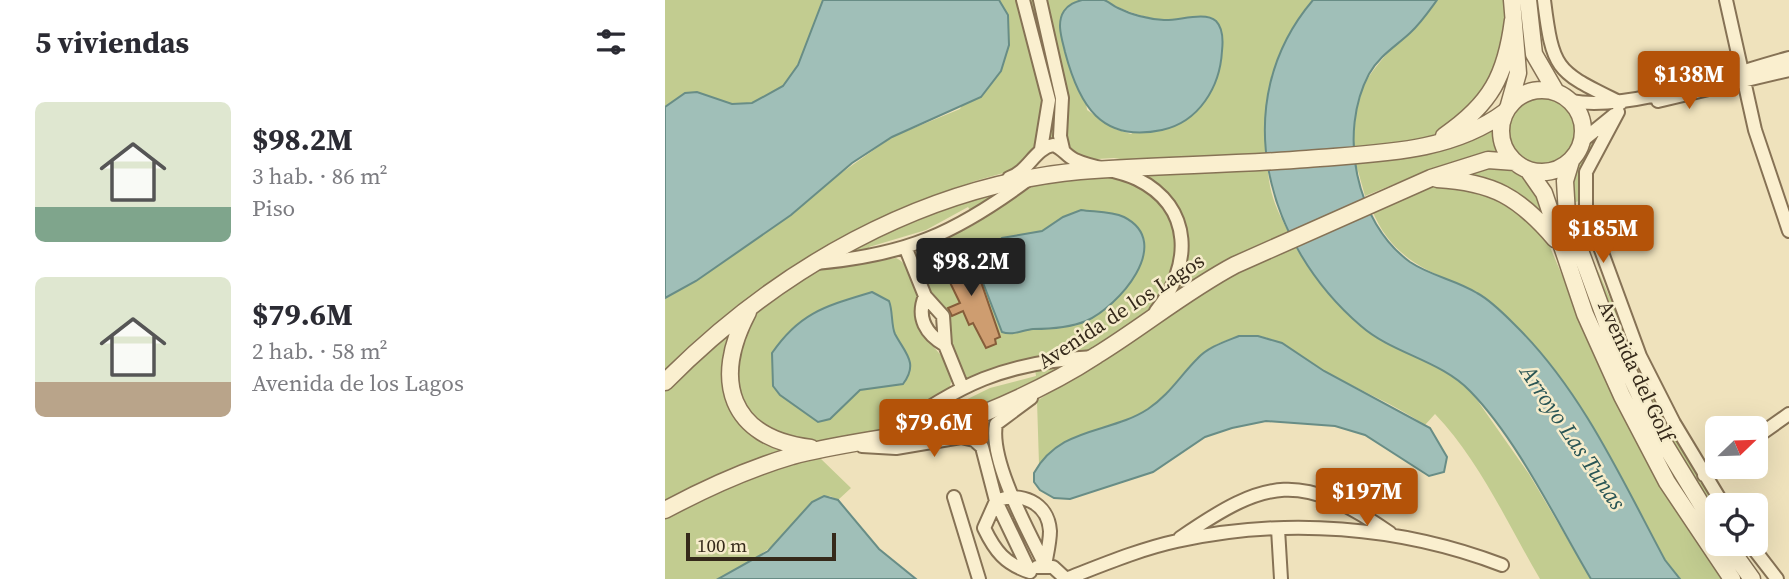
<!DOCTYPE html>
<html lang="es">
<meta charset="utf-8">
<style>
body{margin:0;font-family:"Source Serif 4",serif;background:#f2f2f3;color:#2b2b33;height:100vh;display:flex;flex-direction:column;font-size:26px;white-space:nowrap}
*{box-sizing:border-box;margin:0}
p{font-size:23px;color:#7c7c81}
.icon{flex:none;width:38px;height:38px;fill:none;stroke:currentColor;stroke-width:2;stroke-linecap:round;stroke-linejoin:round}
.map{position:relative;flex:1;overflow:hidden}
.side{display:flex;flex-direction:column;background:#fff;width:665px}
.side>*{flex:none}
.needle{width:46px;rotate:67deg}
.controls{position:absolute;left:1040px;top:416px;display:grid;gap:14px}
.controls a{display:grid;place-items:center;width:63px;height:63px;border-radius:10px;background:#fff;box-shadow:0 7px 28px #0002;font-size:35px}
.scale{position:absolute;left:21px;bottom:18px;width:150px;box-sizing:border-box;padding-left:7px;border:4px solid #35291a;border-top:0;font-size:19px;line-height:24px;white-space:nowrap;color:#35291a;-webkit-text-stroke:5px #f6eccb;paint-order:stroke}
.price{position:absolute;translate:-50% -60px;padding:0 16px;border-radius:7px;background:#b45309;color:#fff;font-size:23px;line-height:46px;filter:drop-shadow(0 2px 4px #0008)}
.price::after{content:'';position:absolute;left:50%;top:42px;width:21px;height:16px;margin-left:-10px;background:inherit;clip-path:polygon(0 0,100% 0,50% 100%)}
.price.current{background:#222;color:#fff}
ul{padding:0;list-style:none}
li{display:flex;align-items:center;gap:21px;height:175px;padding:0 35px}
li span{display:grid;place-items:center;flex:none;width:196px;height:140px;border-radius:10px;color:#555}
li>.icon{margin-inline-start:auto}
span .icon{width:84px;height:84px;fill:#fffc;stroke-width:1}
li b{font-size:30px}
h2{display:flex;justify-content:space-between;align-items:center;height:84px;padding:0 35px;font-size:30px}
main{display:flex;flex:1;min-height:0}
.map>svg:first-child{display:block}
</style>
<main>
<section class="side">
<h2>5 viviendas<svg class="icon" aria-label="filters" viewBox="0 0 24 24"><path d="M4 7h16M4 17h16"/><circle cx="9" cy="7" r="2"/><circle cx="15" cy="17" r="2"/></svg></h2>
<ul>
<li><span style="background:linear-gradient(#dfe7d0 75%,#7fa58c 0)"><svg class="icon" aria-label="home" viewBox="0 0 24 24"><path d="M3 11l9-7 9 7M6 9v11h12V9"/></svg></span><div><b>$98.2M</b><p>3 hab. · 86 m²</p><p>Piso</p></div></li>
<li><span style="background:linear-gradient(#dfe7d0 75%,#b9a48a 0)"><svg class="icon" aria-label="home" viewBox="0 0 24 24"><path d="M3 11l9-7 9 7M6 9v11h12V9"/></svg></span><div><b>$79.6M</b><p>2 hab. · 58 m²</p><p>Avenida de los Lagos</p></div></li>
</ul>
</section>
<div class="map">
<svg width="1124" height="579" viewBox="0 0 1124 579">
<rect width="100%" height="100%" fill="#efe2bc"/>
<path fill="#c2cc90" d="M0,0H158L133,65L118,86L87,103L67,104L50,100L6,102L0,107Z
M334,0H356L379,102L376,127L366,155L349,170L310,181L207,224L0,373V298L227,137L295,109L343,15Z
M365,0H371L392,97L390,142H382L388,108Z
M380,0H417L407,3L422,110L450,129L466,134L557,56C558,45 560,27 549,20C540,12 528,19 517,20C489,22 463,13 439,0H648C606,49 601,93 602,155L484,164L449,158L415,160L400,148Z
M772,0H840C842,18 844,43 837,59C821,97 789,132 749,142C730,147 708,146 689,148C679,74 735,49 772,0Z
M840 130a37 37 0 1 1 74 0a37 37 0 1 1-74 0Z
M940,122L915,181L914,201L904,204L908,173Z
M827,128L832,153L744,178L700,196L690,160Z
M603,167C603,190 612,212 624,232L573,256L510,293C541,240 509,214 476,175Z
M817,167C866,170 868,180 882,224L792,175Z
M443,176L457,178L482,189L499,207L510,229L514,257L495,302L438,346L418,354L305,379L297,376L250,259L252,254L307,226L370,185Z
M766,185L796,186L840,202L860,215L882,240L930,353L1062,579H1015L1000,560L948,464L790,282C752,268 723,250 707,210Z
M338,192L307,213L303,207L261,230L204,247L205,254L170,257C224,230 279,207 338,192Z
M917,243L934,273L990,400L1053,506L1052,517L1014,458L960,354Z
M631,245L666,297L697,327L781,372L805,390L864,474L926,579H875C842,523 815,461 770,414L760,425C729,404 694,390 661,372C639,360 618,338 592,336C577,334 563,339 551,345C522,359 509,393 481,410C444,433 408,426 374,464L372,401L544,286Z
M231,258C244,263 252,287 253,301C253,308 250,315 252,323C258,346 296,360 284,389L218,433L148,444L98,429L76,401L69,377L83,324L92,313L150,271Z
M59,334L62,337C47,392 64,436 122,451L0,502V390Z
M407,363L325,403L239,430L267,409L272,414L325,388L371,376L370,369Z
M155,458L186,488L173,500L165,496L142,507L113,542L70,572L53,579H0V516L99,471Z"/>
<path fill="#a0bfb8" stroke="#688d86" stroke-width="2" d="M158,0H334L343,15L344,45L336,71L316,97L227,137L187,163L126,215L31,281L0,298V107L20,93L32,92L67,104L87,103L118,86L133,65Z
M417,0C424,0 433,0 439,0C443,1 448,6 453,8C467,15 484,19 499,20C513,21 540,11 551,21C558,28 558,42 557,51C555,87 534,122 497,130C436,143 414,105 400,52C397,39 391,23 399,11C404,4 410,2 417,0Z
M648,0H772C764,11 756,23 745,33C731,46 714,56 704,74C673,132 690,222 745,262C766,276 791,280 812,293C827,301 841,316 853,328C918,393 957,480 1000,560L1015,579H926C891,520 852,439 805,391C775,360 728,354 696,326C601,245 561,102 648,0Z
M416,210C429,212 446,211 459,217C510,243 453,307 421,321C404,328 386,329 368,329C358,330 347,336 337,332L315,275V261L337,238L377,231L398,217Z
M207,292L224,301C228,311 226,325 230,334C240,353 254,363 238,384L195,390L165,419L153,422L115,395L108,386L107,353C135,312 161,306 207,292Z
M574,336H593L617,343L659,371L765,428L782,457L779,472L764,476L700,435L670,426L601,421L567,428L540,437L488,472L405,499L389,498L375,490L369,482V473C395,426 445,434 483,409C504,395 515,376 532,359C543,347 559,342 574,336Z
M159,496L173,500L214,549L251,579H53L103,551L147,502Z"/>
<path fill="#ce9d70" stroke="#865d3a" stroke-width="2" d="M300,252L311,281L315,279L335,337L330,339L331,344L321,348L308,323L304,325L298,311L287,316L283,308L295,303L275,262Z"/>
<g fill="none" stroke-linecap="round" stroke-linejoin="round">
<g stroke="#867255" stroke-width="16">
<path id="minor" d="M358,0L384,100L376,149
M375,0L397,98L395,136L398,149
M879,0C888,73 892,71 956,103
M1061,0L1090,130L1124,231
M906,101C964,112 1064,74 1124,58
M993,101L1124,70
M953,112L921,172V209L975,356L1009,423L1059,506
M917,141L949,115
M344,178C364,171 369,149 388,145C398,148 401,156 410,160C429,169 452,169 472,179C529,207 527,267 491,311
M241,249L260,296
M151,263C241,255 289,234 361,181
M280,345C261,334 251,318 260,296L278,316L280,345L297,387
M366,398L331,424C324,461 364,532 380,565
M222,436C294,384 339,362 429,357
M1090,438L1124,414
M197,446L231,448L296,437L309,440L317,447L331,501L365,572
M1039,475L1052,466
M289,497L314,579
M613,529L616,579
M515,538C602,478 635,471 725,533
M1085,544L1112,579
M372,567H388L401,579
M365,572C340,564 330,551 319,528L331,501C355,491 383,502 385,531C385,542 382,554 380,565
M401,579C437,565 475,549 512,541C620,517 735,526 837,565"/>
</g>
<g stroke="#867255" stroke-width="19">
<path id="tertiary" d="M863,0L869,54L891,92
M836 131a41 41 0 1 1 82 0a41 41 0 1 1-82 0Z
M844,105L853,73L847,0
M779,136C826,104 841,75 848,20
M906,161L900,181L902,215L948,340L994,435L1052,530
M863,170L879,193L920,314L957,396L1002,482L1067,579
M772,179C828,182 854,197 890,239
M83,312C47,380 64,438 146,448
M0,382C111,270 256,186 415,171C491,165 567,165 642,159C709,153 784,154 840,112
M0,510C41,488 83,469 127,456C190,439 258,437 319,413C358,397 397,378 432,355C479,326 521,291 570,265L766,178L823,160L850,162
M1062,544L1087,579"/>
</g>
<use href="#minor" stroke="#faefcf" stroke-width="12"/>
<use href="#tertiary" stroke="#faefcf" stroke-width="16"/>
</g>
<g text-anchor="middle" stroke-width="5" stroke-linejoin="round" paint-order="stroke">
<g font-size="21" fill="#35291a" stroke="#f6eccb">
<text transform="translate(456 311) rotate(-33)" y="7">Avenida de los Lagos</text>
<text transform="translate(971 371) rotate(65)" y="7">Avenida del Golf</text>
</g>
<g font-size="23" font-style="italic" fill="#295555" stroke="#f6eccb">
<text transform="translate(908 437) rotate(56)" y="8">Arroyo Las Tunas</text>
</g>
</g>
</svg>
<div class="controls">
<a><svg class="needle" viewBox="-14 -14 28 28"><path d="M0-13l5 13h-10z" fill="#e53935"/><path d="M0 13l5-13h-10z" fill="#7c7c81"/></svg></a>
<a><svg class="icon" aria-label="locate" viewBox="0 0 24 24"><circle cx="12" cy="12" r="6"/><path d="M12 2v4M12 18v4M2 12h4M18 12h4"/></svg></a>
</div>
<div class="scale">100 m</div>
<b class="price" style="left:1024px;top:111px">$138M</b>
<b class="price" style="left:938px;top:265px">$185M</b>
<b class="price current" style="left:306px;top:298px">$98.2M</b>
<b class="price" style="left:269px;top:459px">$79.6M</b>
<b class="price" style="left:702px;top:528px">$197M</b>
</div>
</main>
